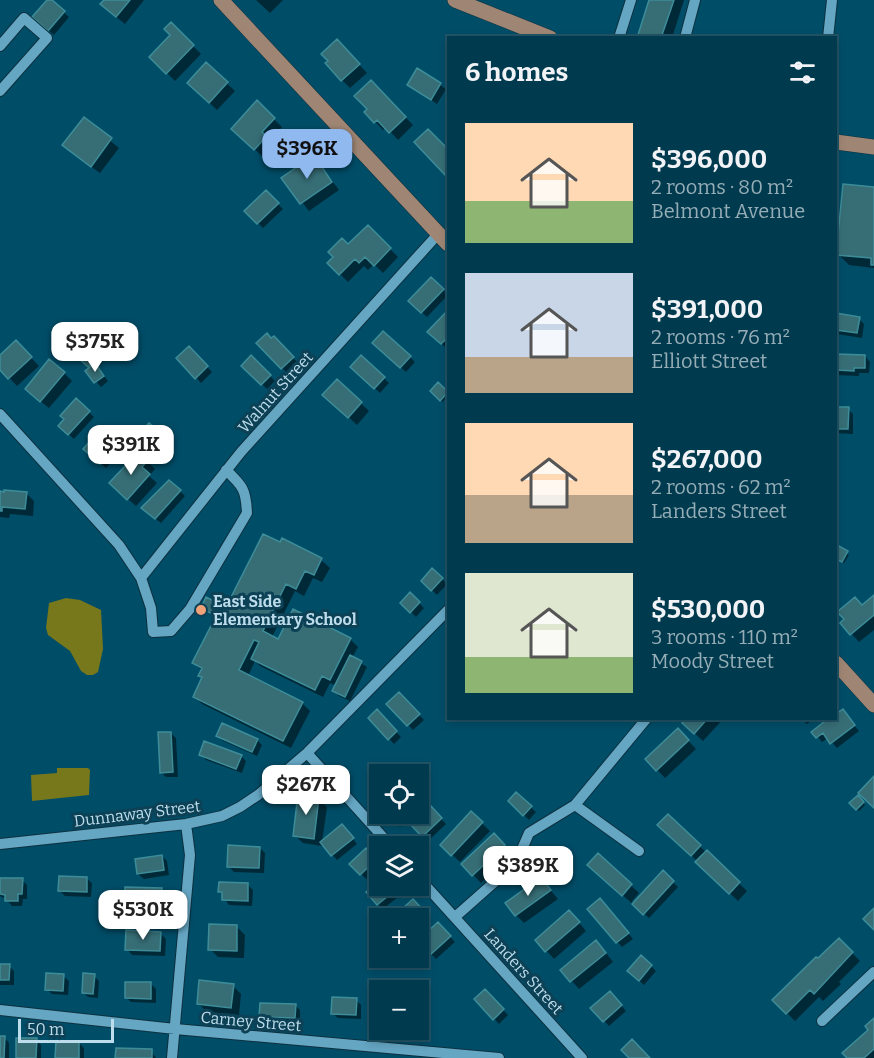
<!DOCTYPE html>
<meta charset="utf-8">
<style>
body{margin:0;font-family:Bitter,serif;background:#0a4155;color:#f1f3f6;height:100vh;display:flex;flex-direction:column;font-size:22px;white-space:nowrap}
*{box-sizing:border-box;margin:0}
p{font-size:20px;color:#95adb6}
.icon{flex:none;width:33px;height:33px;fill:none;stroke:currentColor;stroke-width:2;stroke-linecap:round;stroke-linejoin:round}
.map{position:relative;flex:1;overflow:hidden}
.side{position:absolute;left:447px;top:36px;width:390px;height:684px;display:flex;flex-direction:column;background:#003a4e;border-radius:0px;box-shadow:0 3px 9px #0003,0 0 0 2px #225466}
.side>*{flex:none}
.controls{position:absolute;left:369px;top:764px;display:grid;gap:12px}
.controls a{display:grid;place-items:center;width:60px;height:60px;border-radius:0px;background:#003a4e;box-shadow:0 3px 9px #0003,0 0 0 2px #225466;font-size:30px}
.scale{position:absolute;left:18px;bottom:15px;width:96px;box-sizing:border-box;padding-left:6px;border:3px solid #beddec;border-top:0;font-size:16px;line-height:21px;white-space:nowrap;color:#beddec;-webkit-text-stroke:4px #0c4156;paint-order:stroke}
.price{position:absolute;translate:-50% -51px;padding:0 14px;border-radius:12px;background:#fff;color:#222;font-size:20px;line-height:39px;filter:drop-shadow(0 2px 3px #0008)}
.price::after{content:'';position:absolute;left:50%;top:36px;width:18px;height:14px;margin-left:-9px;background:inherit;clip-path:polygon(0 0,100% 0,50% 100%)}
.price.active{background:#90b9f0;color:#111}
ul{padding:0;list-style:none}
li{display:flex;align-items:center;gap:18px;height:150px;padding:0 18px}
li span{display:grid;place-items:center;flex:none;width:168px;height:120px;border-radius:0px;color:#555}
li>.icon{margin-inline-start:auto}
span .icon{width:72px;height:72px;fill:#fffc;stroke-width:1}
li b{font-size:26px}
h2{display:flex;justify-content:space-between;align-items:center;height:72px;padding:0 18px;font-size:26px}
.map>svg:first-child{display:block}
</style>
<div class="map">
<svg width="874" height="1058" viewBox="0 0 874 1058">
<rect width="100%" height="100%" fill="#004d68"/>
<path fill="#77771c" d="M66,598L80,600L101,610L103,649L98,672L93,675H87L81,671L70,651L48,635L46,628L49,603Z
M57,768H88L90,770L89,795L32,801L31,775L57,773Z"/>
<path fill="#0007" d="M49,0L69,17L54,35L39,22Z
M105,0H144L125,24L110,12Z
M256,0H283L270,13Z
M651,0H684L672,38H638Z
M171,24L201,54L175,81L151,57L172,35Z
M345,49L367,73L350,88L342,80Z
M206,64L235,91L217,110L197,91Z
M417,70L446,89L437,104L409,85Z
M371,82L413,125L398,140L386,127L383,130L366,112L369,109Z
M257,103L282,127L270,141L274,145L263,157L241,137Z
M84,119L119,148L100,173L72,153Z
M314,157L339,190L309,211L283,178Z
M874,189V268L849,265L838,254Z
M266,192L283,209L263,228L246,211Z
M368,227L398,257L383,273L374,264L368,270L364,266L348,282L329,263Z
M431,279L448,295L427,317L410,301Z
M448,312V350L430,332Z
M836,315L859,319L864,324L862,338L837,334Z
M274,338L298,363L287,373L258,343Z
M16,342L39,366L17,386L0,368V357Z
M84,348L101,363L97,367L108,381L101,387L87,371L91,368L78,355Z
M189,348L212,372L201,383L178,358Z
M379,348L410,357L415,362L406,372Z
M836,355L865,356L870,362L869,373H859V376L836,375Z
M251,357L275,381L267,389L243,366Z
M361,357L389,383L380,393L352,367Z
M64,373L72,381L49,408L35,397Z
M337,381L369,411L357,425L332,402Z
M438,384L448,394L443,402L432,391Z
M76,400L94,417L74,439L60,426Z
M836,408L848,409L853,414V434L836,433Z
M149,425L159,434L152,442L142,433Z
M118,444L123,449L106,468L90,454Z
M139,453L155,469L149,476L157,483L136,506L119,491Z
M836,463L839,466L837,482H836Z
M180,491L185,496L161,523L148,513Z
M0,492L26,493L34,501L33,516L10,514L9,518L0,517Z
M282,540L321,560L330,568L322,582L313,578L304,596L295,591L272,637L279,641L350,639L358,647L352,658L367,667L350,701L339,696L334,691L336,686L330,683L323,697L260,666L255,661L248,676L302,703L310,711L291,748L202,704L194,696L203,678L200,675L202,671L194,663L216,619L203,608L227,609Z
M837,547L849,555L844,563L836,558Z
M433,570L447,584L437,595L423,581Z
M410,594L424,608L416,617L402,603Z
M874,597V630L859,642L842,623Z
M399,694L424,720L413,730L389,704Z
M842,711L859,731L837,748L828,738L822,742L814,732L836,718V716Z
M377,712L401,737L394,744L370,718Z
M688,718H724L703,741L692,731Z
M801,718H816L807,724Z
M678,730L696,749L665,778L647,759Z
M171,733L176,738L178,777H166L161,772Z
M218,736L257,740L262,745L257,756L223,741Z
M201,755L241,756L246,761L242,773L206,760Z
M516,794L536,812L529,820L510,801Z
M858,797L865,805L859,811L851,803Z
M318,798L327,807L322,842L347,831L357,844L337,860L322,843V846L303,843L294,835Z
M431,808L446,824L428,841L413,825Z
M385,813H414L400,827Z
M471,813L490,831L460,862L442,845Z
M668,816L747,891L738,901L660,825Z
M494,835L512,854L481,883L463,864Z
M260,848L265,853L264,873L234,872L228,866Z
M366,850L380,864V866L366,879L352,864Z
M599,855L639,893L632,901L634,903L663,873L678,887L649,918L597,873Z
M162,856L167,861L169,875L144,879L138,874Z
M86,878L92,883L91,897L65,896L60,891Z
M0,879L22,880L27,885V899H23L22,906H12L6,899L0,896Z
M541,879L558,899L524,923L516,915Z
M248,885L253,890L252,906L229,905L220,892Z
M380,885H397L403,893L383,909L378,904Z
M162,890L170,898L169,924L133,922L125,914Z
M413,901L428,917L418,926V918H394Z
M605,905L633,939L622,947L589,909Z
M577,920L586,931L554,959L537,940Z
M438,924L455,942L436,959L419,941Z
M237,927L245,935L244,958L218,957L210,949Z
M160,933L166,939L165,956L132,955L127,949Z
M839,940L860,961L839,982L841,984L823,1001L819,997L795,1021L774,1000Z
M604,950L613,962L579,989L562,970Z
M0,965L9,966L14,971V985H0Z
M651,966L656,971L644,985L634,976Z
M63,976L69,981L68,995L52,994L47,989Z
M94,976L99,981L98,998L88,997L83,992Z
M151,984L156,989V1003L131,1002L126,997Z
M233,986L241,994L239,1015L207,1012L198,1003Z
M485,991L508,1015L499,1024L476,999Z
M610,993L626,1011L609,1026L593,1009Z
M356,1000L361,1005V1019L338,1018L332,1013Z
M295,1005L300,1010V1023L266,1022L261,1017Z
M874,1020V1058H849L870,1030Z
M0,1037H4L9,1043V1058H0Z
M36,1040L41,1045V1058H17Z
M79,1043L84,1048V1058H57Z
M151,1051L156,1058H117Z"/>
<path fill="#376e76" stroke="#3d8d99" stroke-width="1.5" d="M47,0H52L65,11L48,31L32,17Z
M104,0H130L116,17L100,4Z
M649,0H674L661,38H637Z
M171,22L194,45L166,74L149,57L170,35L164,29Z
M337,39L360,64L341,81L325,63L328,61L321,54Z
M206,62L228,82L209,103L187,83Z
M417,68L441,83L431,100L407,85Z
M371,80L406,117L389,133L377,120L374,123L364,112L367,109L354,96Z
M257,100L275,118L262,132L267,136L254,150L231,129Z
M84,117L112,138L91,167L62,145Z
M428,129L448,149V172L445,175L414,142Z
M314,155L332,182L300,204L281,178Z
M843,184L874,187V265H871V258L836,255Z
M266,190L279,203L257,224L244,211Z
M368,225L391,248L374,266L365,257L359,263L355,259L339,275L327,263L333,257L328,252L342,238L348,244Z
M431,277L444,289L421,313L408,301Z
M448,310V337L441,344L427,332Z
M836,313L860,317L857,333L836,330Z
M383,331L411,356L400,368L372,343Z
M267,333L271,338L274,336L294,357L281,369L256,343Z
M16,340L32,357L8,379L0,370V355Z
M84,346L97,357L88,367L76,356Z
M189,346L208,366L195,379L176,358Z
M836,354L865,355V368H854V371L836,370Z
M251,355L271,375L261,385L241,366Z
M361,355L385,377L374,389L350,367Z
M49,359L65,372L40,402L25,389Z
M95,363L104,376L94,383L85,371Z
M337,379L362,402L348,418L322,395Z
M438,382L448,392L440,401L430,391Z
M76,398L90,411L68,435L58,426L64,419L60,416Z
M836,407H849L848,429H836Z
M149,423L158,430L150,441L140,433Z
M102,428L119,443L100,464L83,449Z
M139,451L148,460L142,467L150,474L127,500L109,483Z
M169,480L181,490L155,519L141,508Z
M4,490L27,492L25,509L2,507V511H0V491L4,492Z
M263,534L280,542L282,538L322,558L314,575L305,571L296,589L286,584L263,631L278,639L293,609L351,638L330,680L322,676L315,690L251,659L259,642L254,640L239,670L303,702L283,741L193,697L202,677L198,676L202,668L192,663L216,616L201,608L206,597L226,607Z
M837,545L848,551L842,562L836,559Z
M432,568L443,578L431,591L421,581Z
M410,592L420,602L410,613L400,603Z
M874,595V615L850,635L840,623L844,619L837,612L855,597L862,605Z
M350,655L362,661L345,697L332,691Z
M399,692L420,714L407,726L386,704Z
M377,709L397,731L388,740L368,718Z
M843,709L855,725L830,744L823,733L816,738L811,732L829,718H836V714Z
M686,718H708L694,734L682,723Z
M222,723L258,739L252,752L216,736Z
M678,728L689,740L656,771L645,759Z
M158,732H171L173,772L160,773Z
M204,741L242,755L236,769L199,755Z
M874,776V808L858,793Z
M516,792L532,806L523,816L508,801Z
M298,794L319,797L314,839L293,836Z
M858,795L864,802L856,810L849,803Z
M431,806L442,818L422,837L411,825Z
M471,811L483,822L451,856L440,845Z
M383,813H404L394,824Z
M668,814L701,845L691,856L657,825Z
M342,824L354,838L331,856L320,842Z
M494,833L505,845L472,876L461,864Z
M228,845L260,847L259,868L227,867Z
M366,848L377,859L360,875L349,864Z
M707,850L740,882L729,894L695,862Z
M598,853L632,884L622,896L587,865Z
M162,855L164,870L137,874L135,859Z
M663,870L674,881L643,915L632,904Z
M59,876L87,877V892L58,891Z
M541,877L551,890L515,916L505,903Z
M0,878H23L22,894H18V901H5V895L0,894Z
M380,881V885H398L399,887L377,905L366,892Z
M219,882L248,883V901L222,900V892H218Z
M125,887L162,888L161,916L124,915Z
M600,898L629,933L616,943L587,909Z
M413,899L424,911L417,918H392Z
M874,908V930L863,919Z
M569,910L580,922L545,952L535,940Z
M438,922L451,936L430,955L418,943V940Z
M209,924L237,925V951L208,950Z
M126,930L161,932L160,951L125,950Z
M839,938L853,952L814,994L810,990L786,1014L772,1000L816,957L818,958Z
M596,940L606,953L570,982L560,970Z
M641,955L652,965L639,981L627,971Z
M0,964H10L9,980H0Z
M46,973L64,974L63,991L45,990Z
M83,973L95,974L93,994L82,993Z
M199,980L234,984L231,1008L197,1004Z
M125,982H151V999L125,998Z
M485,989L504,1009L493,1020L474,999Z
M610,991L622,1005L603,1022L590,1008Z
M332,997L357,998L356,1015L331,1014Z
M375,1001L380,1002V1018H374Z
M260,1003L296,1004L295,1018L259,1017Z
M874,1018V1049L864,1058H847L842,1053L868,1030L865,1026Z
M0,1036H5L4,1058H0Z
M16,1038H37L36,1058H16Z
M632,1039L650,1058H629L621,1050Z
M56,1041L79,1042V1058H55Z
M116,1048L152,1049V1058H115Z"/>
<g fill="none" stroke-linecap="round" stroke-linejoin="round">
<g stroke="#0e313f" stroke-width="12">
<path id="minor" d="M619,38L631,0
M685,38L695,0
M828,38L832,0
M0,46L24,18L47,38L0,91
M0,414L119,545L141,578L151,608L153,632L171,631L190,609L247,513C246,490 243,486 226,470
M141,578L241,452L439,233
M307,753L391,846
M575,805L647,718
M0,844L186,824L222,816L240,807L258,795L307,753L448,610
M418,877L582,1058
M455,917L516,863L529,833L575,805L639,851
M0,1010L175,1029L499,1058
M822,1021L874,972
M172,1058L190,855L186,824"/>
</g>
<g stroke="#0e313f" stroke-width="16">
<path id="major" d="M221,0L448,244
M455,0L550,38
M836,142L874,147
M836,663L874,705"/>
</g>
<use href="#minor" stroke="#65a6c3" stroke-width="10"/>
<use href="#major" stroke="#9f8674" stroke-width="15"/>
</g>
<circle fill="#f0a278" stroke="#0c4156" stroke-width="2" cx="201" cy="610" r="6"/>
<g text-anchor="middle" stroke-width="6" stroke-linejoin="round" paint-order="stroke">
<g font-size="16" fill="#beddec" stroke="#0c4156">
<text transform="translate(275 392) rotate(-48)" y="6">Walnut Street</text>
<text transform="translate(137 813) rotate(-7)" y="6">Dunnaway Street</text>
<text transform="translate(524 971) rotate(48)" y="6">Landers Street</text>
<text transform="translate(251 1021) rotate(5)" y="6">Carney Street</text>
</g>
<g font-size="16" font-weight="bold" fill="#beddec" stroke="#0c4156" text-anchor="start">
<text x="213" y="607">East Side<tspan x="213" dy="18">Elementary School</tspan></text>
</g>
</g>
</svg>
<div class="controls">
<a><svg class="icon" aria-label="locate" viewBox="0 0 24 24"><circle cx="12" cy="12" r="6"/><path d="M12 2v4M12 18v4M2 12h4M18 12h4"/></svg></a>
<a><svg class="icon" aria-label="layers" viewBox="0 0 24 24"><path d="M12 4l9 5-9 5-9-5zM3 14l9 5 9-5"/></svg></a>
<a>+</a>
<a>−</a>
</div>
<div class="scale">50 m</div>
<b class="price active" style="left:307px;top:180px">$396K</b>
<b class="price" style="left:95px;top:373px">$375K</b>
<b class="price" style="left:131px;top:476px">$391K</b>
<b class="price" style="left:306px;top:816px">$267K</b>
<b class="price" style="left:528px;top:897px">$389K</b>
<b class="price" style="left:143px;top:941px">$530K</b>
<section class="side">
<h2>6 homes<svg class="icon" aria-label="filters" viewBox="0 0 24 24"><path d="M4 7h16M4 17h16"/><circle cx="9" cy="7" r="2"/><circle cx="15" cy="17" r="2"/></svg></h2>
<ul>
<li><span style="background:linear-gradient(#ffd9b3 65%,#8fb573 0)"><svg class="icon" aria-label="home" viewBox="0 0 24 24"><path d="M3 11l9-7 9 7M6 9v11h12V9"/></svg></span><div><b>$396,000</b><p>2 rooms · 80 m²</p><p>Belmont Avenue</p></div></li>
<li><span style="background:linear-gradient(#c9d6e8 70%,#b9a48a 0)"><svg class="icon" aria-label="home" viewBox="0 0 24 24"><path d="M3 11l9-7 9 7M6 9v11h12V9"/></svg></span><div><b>$391,000</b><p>2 rooms · 76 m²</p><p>Elliott Street</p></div></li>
<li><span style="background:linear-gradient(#ffd9b3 60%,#b9a48a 0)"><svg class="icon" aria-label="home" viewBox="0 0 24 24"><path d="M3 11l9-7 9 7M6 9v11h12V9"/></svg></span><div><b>$267,000</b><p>2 rooms · 62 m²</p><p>Landers Street</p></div></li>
<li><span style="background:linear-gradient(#dfe7d0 70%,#8fb573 0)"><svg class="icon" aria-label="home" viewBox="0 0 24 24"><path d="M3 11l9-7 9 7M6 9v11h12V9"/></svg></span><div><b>$530,000</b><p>3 rooms · 110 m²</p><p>Moody Street</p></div></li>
</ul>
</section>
</div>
